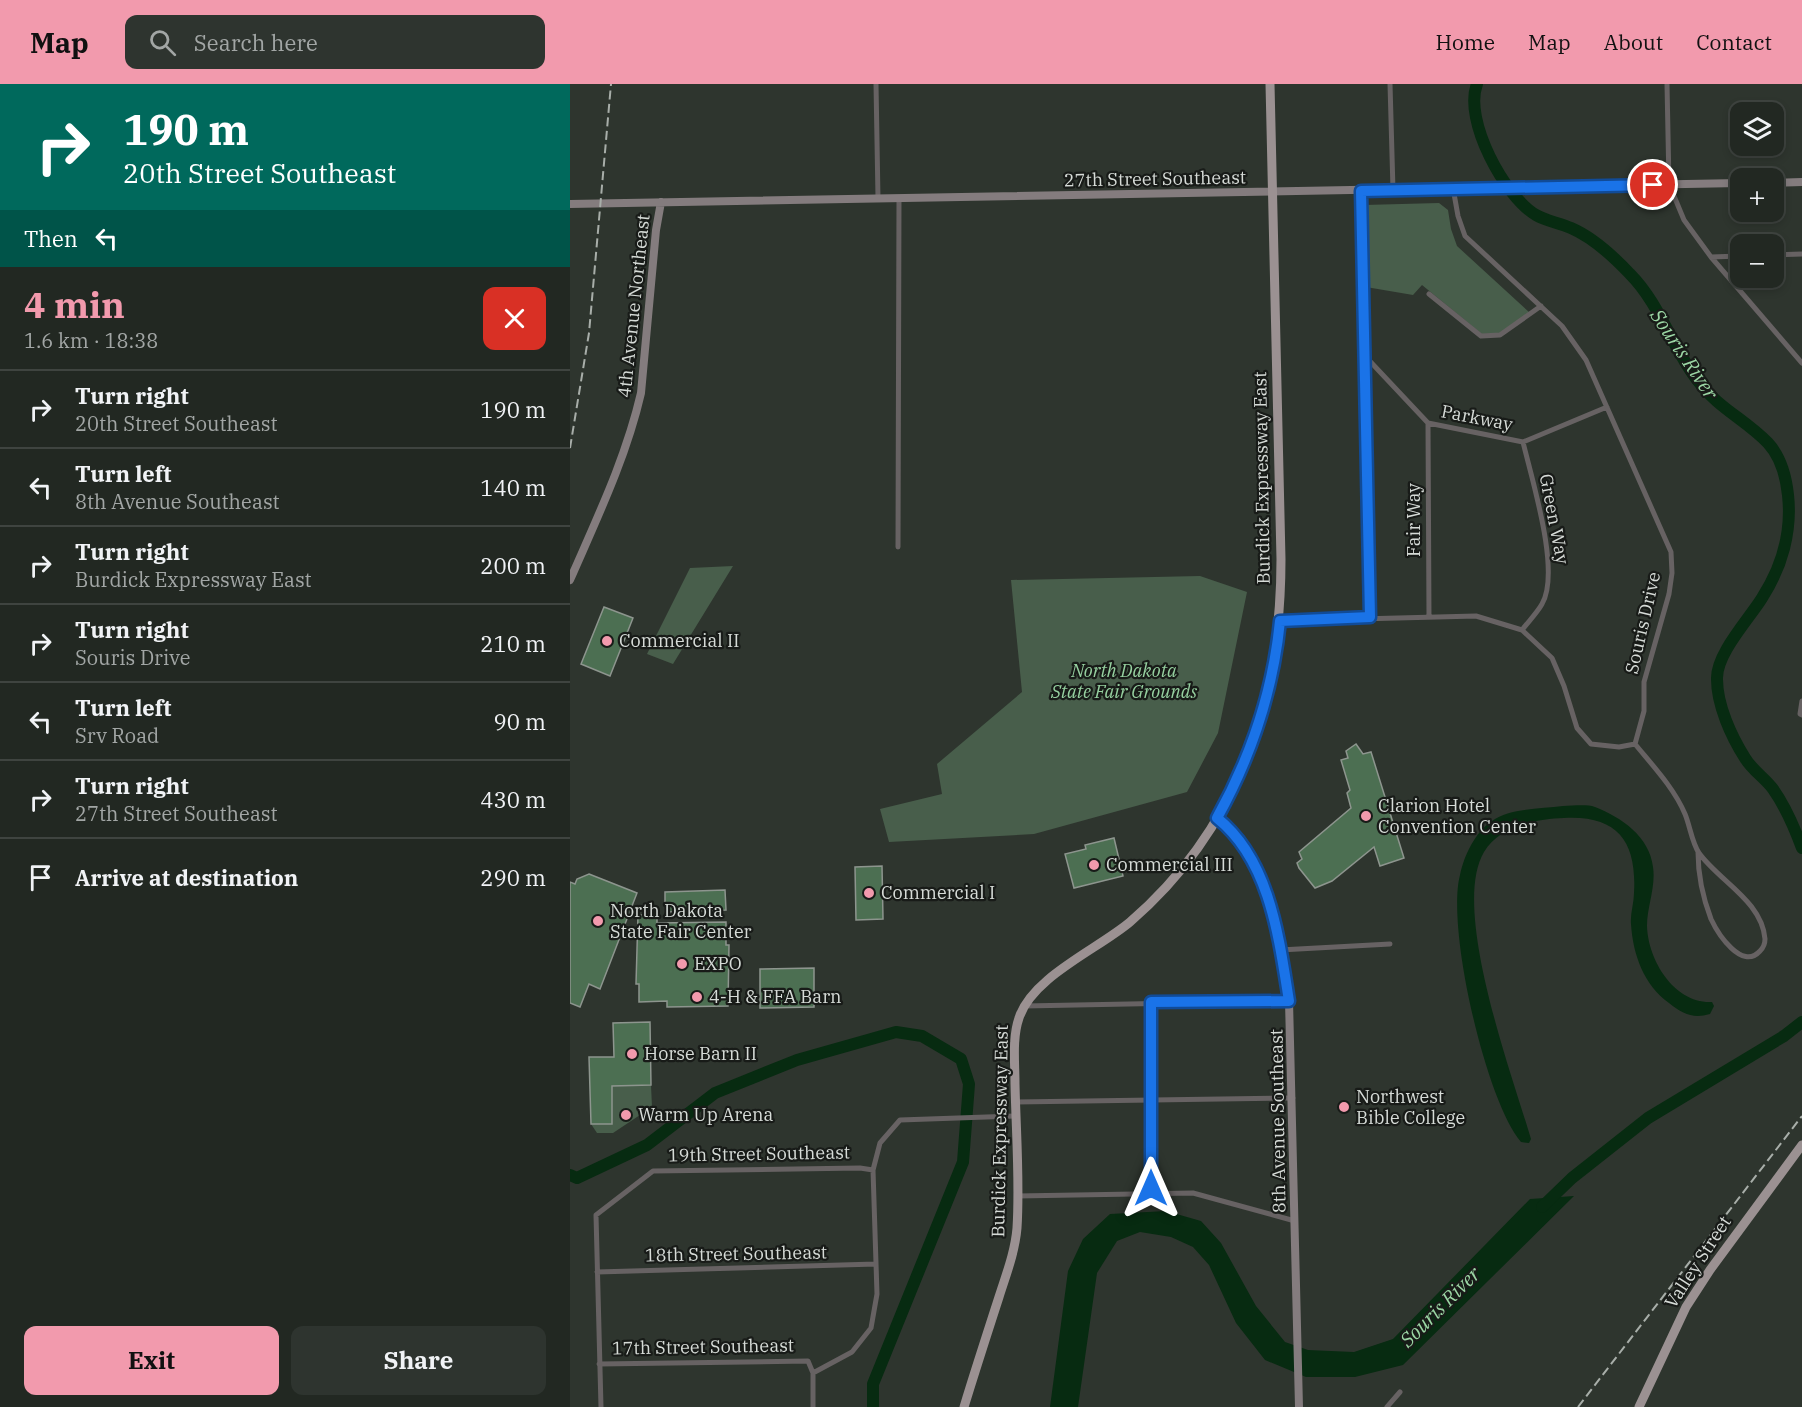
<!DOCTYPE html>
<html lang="en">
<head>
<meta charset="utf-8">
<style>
	:root { --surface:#222822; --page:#2e342f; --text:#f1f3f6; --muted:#a2a6a5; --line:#3f4440; --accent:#f29aad }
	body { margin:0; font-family:"IBM Plex Serif",serif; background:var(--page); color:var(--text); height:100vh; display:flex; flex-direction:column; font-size:22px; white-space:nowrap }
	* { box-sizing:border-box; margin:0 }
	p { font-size:20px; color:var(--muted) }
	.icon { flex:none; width:33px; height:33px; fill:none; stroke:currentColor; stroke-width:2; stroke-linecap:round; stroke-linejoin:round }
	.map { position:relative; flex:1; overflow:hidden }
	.details { display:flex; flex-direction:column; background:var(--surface); width:570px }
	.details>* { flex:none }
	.hud { background:#00695c; color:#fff; overflow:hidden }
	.tools { position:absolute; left:1160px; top:18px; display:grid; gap:12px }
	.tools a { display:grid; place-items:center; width:54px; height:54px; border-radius:12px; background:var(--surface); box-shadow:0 3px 9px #0003,0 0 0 2px var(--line); font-size:30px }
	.pin { position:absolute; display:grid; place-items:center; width:51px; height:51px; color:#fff; margin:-26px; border:3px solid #fff; border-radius:50%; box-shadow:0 2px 6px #0007 }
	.me { position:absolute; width:66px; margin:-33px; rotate:0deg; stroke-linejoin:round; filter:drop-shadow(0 0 4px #0008) }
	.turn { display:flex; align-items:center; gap:21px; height:126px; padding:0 24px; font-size:27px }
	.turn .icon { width:78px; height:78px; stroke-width:2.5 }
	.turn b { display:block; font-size:42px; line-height:51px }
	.then { display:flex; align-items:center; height:57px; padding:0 24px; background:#0003; gap:12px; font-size:22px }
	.round { display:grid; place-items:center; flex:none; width:63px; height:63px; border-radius:12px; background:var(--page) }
	.summary { display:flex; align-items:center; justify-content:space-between; height:102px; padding:0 24px }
	h1 { font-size:36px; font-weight:700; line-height:45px; color:var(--accent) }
	.primary-button { display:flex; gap:12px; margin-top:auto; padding:12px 24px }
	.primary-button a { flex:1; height:69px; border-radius:12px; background:var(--accent); color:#111; font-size:24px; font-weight:700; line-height:69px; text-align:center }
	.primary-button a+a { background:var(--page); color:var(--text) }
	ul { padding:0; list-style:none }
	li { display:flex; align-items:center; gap:18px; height:78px; padding:0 24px; border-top:2px solid var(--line) }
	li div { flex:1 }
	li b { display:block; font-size:22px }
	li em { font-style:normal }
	header { display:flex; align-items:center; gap:36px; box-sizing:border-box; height:84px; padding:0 30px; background:var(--accent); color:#111 }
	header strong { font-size:28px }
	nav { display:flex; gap:33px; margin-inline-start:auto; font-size:21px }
	.search { width:420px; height:54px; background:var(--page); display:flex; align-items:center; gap:15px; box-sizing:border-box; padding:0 21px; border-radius:12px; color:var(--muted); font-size:22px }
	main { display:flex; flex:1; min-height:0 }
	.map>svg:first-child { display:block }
</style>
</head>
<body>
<header>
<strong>Map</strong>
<div class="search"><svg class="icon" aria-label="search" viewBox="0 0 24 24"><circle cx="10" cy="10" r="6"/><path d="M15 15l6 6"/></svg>Search here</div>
<nav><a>Home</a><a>Map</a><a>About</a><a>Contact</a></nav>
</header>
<main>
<section class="details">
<div class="hud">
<div class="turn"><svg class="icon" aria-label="right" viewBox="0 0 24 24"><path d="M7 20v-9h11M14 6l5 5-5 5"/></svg><div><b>190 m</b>20th Street Southeast</div></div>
<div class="then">Then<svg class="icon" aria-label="left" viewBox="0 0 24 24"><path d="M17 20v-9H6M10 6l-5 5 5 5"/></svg></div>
</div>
<div class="summary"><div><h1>4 min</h1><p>1.6 km · 18:38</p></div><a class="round" style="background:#d93025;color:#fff"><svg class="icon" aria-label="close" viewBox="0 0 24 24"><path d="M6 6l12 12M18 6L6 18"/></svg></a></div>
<ul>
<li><svg class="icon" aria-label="right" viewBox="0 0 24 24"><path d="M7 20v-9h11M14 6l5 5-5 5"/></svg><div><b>Turn right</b><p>20th Street Southeast</p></div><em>190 m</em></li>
<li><svg class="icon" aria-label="left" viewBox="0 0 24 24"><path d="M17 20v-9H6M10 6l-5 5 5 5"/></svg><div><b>Turn left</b><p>8th Avenue Southeast</p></div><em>140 m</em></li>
<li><svg class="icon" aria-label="right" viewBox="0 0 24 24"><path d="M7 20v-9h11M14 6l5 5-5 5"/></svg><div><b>Turn right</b><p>Burdick Expressway East</p></div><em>200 m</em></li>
<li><svg class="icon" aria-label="right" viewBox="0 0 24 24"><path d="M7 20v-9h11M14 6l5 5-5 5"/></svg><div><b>Turn right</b><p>Souris Drive</p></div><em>210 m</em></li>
<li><svg class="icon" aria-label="left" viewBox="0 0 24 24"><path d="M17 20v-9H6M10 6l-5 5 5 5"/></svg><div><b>Turn left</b><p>Srv Road</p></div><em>90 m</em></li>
<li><svg class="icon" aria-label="right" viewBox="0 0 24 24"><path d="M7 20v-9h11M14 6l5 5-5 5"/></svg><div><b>Turn right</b><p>27th Street Southeast</p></div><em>430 m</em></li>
<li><svg class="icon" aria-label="arrive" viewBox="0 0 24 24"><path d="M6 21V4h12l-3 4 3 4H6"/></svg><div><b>Arrive at destination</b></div><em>290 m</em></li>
</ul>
<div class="primary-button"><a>Exit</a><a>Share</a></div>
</section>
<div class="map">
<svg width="1232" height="1323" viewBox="0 0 1232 1323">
	<rect width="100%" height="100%" fill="#2e352e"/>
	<path fill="#485e4b" d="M869,119L878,126L881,145L887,162L960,229L930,249L912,250L852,201L843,211L796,203L794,121Z
		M163,482L103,580L77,570L120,484Z
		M630,492L677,508L648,649L617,708L464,750L319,758L310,725L372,710L367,680L452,608L441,496Z
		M42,1001H81L82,1023L43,1049H27L21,1040L42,1039Z"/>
	<path fill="#072b11" d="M993,722C1003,722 1016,720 1025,723C1051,733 1080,753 1083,783C1086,803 1077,822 1077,842C1078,877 1105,920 1142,918L1144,922L1140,930C1123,935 1113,930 1099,919C1074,901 1063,871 1061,840C1060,830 1064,819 1064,809C1067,758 1048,731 994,734C966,735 929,742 914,768C880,825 943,993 961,1055L959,1059L951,1058C916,1017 876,844 890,791C894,772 905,748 922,737C940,724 971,725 993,722Z
		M1004,1112L833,1281L785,1293H736L695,1276L666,1239L639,1181L623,1163L601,1153L570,1148L547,1157L527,1189L508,1323H480L498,1187L513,1155L540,1130L596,1127L631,1137L651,1159L686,1222L715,1258L738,1266L784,1268L823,1255L960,1115Z"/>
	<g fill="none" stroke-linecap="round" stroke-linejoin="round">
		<path stroke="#072b11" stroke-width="12" d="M907,0C893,36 935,113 966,131C976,137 990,139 1001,144C1022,153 1044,173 1060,190C1090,220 1102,264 1128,297C1148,324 1176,336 1198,359C1211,373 1216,392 1218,411C1222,447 1212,483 1192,514C1179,535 1146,570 1147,595C1147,621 1161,652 1175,674C1182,686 1195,694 1203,705C1215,722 1225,745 1232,764
			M0,1091L7,1094L77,1061L145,1009L227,976L326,948L352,952L391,975L399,1000L393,1078L303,1300V1323
			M972,1123L1002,1094L1078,1034L1214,952L1232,938"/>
	</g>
	<path fill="#4c6f52" stroke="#8d958e" stroke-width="1.5" d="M34,523L63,534L40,592L11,580Z
		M786,660L793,670L801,668L834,774L810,782L804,763L762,797L745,804L729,784L727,779L732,775L729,768L781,724L777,709L780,706L771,676L778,674L776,667Z
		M544,754L553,792L504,804L495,770L516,765L515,761Z
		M312,782L313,835L286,836L285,783Z
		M19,790L67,809L30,905L19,900L10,923L0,919V798L5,800L7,795Z
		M155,806L156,826L95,828V808Z
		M68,831H87V839L156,838V861H159L158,922L97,923V917L69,918V900H66Z
		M244,884V923L190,924V885Z
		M80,938L81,1001L42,1002V1040H21L19,973H44L43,939Z"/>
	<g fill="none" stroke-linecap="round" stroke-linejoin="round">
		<path stroke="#676263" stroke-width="5" d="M306,0L308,114
			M820,0L823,106
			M1097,0L1099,100L1114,136L1141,173L1232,279
			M883,104L888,132L895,152L992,242L1016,276L1101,468L1102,489L1099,510L1074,598V627L1065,660
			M791,107L800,533
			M1203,171L1232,170
			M1141,173L1170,172
			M859,210L911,252L930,251L971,222
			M795,272L858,339L953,358L1037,323
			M858,339L859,533
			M328,463L329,114
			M710,537L906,532L952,546L982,574L994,602L1007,644L1021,660L1049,663L1065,660
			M952,546C958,538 967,529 972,520C991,488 962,396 953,358
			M1232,617L1230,630L1232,631
			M1065,660C1083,682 1104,704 1115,730C1120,742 1122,759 1129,769C1149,797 1192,817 1195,855C1195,860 1193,864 1190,867C1172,887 1148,850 1141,835C1133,814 1128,791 1128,768
			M710,866L820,860
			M581,918V1110
			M454,922L719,917
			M445,1018L723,1014
			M447,1112L623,1109L725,1137
			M27,1188L306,1180
			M29,1280L238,1277L243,1289V1323
			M243,1289L282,1268L301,1244L307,1210L303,1086L310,1059L330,1036L445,1032
			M31,1323L26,1131L83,1087L290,1084L303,1086
			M817,1323L830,1308"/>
		<path stroke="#847c7e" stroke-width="8" d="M1203,99L1232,98
			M0,120L1170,99
			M0,496C27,434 56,374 71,309L86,146L91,118
			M647,734C700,776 709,854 719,917L729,1323"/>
		<path stroke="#9b9192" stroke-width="9" d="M394,1323C405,1287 417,1250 429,1213C436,1191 445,1168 447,1144C450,1097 446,1048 445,1000C445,979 442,954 449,934C462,893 528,865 560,838C670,743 711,616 711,475L700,0
			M1069,1323L1116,1223L1140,1186L1232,1061"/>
		<path stroke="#a8aea9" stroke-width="2" stroke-dasharray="9 4.5" stroke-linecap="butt" d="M0,364L19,249L41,0
			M1008,1323L1232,1032"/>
	</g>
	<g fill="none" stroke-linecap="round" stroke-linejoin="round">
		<defs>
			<path id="route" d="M581,1104V918L719,917C709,854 700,776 647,734C682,671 703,608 710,537L800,533L791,107L1083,101"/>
		</defs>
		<use href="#route" stroke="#114b97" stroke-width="15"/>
		<use href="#route" stroke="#1a73e8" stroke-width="10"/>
	</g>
	<g fill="#f29aad" stroke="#181b18" stroke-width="2">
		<circle cx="37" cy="557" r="6"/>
		<circle cx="796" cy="732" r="6"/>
		<circle cx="524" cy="781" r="6"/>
		<circle cx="299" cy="809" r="6"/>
		<circle cx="28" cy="837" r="6"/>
		<circle cx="112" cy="880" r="6"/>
		<circle cx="127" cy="913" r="6"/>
		<circle cx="62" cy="970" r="6"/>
		<circle cx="774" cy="1023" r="6"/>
		<circle cx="56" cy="1031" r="6"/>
	</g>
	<g text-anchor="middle" stroke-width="4.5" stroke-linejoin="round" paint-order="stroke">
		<g font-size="18" fill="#d6dbd7" stroke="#181b18">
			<text transform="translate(585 95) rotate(-1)" y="6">27th Street Southeast</text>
			<text transform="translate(64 222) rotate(-84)" y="6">4th Avenue Northeast</text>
			<text transform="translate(907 334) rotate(11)" y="6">Parkway</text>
			<text transform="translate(692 394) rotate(-91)" y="6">Burdick Expressway East</text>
			<text transform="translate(984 435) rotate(79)" y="6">Green Way</text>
			<text transform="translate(844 436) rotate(-90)" y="6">Fair Way</text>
			<text transform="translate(1073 539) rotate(-77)" y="6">Souris Drive</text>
			<text transform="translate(708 1037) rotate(-91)" y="6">8th Avenue Southeast</text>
			<text transform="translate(430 1047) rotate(-89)" y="6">Burdick Expressway East</text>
			<text transform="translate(189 1070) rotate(-1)" y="6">19th Street Southeast</text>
			<text transform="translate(166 1170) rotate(-1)" y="6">18th Street Southeast</text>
			<text transform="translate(1128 1178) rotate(-57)" y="6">Valley Street</text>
			<text transform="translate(133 1263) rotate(-1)" y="6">17th Street Southeast</text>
		</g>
		<g font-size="18" fill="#d6dbd7" stroke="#181b18" text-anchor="start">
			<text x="49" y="563">Commercial II</text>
			<text x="808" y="728">Clarion Hotel<tspan x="808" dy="21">Convention Center</tspan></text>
			<text x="536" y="787">Commercial III</text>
			<text x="311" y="815">Commercial I</text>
			<text x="40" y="833">North Dakota<tspan x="40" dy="21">State Fair Center</tspan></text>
			<text x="124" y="886">EXPO</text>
			<text x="139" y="919">4-H &amp; FFA Barn</text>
			<text x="74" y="976">Horse Barn II</text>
			<text x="786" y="1019">Northwest<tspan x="786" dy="21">Bible College</tspan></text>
			<text x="68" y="1037">Warm Up Arena</text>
		</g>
		<g font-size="18" font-style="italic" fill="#96d1a0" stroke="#181b18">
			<text x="554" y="593">North Dakota<tspan x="554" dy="21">State Fair Grounds</tspan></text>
		</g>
		<g font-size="20" font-style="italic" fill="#9bd6a4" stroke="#181b18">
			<text transform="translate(1114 270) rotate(56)" y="7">Souris River</text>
			<text transform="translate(870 1223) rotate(-45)" y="7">Souris River</text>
		</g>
	</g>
</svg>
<div class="tools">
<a><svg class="icon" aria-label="layers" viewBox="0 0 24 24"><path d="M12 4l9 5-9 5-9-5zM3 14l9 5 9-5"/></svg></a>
<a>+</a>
<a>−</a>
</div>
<div class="pin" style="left:1083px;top:101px;background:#d93025"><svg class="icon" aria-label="arrive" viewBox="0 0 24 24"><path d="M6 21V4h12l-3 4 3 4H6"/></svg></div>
<svg class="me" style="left:581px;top:1104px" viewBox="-20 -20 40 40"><path d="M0-17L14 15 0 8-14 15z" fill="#1a73e8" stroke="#fff" stroke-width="4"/></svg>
</div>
</main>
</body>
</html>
